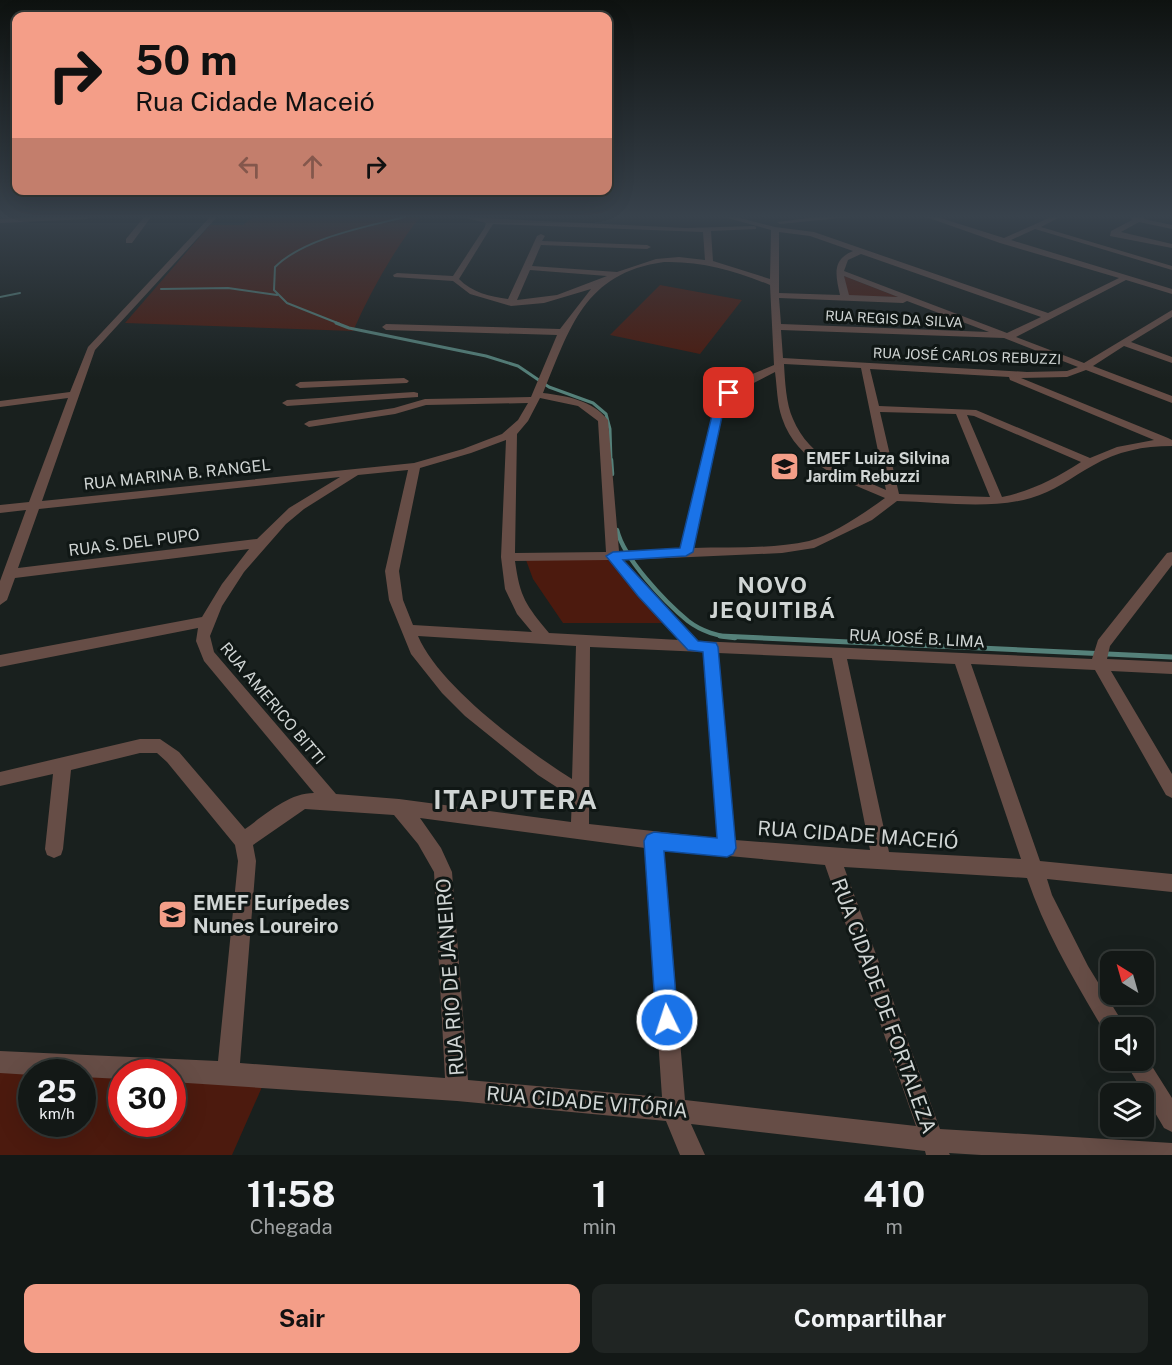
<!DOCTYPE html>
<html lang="pt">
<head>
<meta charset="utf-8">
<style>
	:root { --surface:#131816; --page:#202523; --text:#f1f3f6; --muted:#9da0a1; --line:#323735; --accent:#f49e88 }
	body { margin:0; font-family:"Public Sans",sans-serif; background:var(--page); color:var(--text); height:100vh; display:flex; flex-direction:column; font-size:22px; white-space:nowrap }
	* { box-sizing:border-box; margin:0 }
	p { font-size:20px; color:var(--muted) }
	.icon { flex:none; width:33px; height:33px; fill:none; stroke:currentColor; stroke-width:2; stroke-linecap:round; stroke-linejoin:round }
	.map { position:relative; height:1155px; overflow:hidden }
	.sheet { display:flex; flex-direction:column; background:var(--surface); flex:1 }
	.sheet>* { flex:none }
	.guide { position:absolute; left:12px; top:12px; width:600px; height:183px; border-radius:12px; box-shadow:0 6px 24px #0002,0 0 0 2px var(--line); background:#f49e88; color:#111; overflow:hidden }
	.needle { width:39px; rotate:323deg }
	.controls { position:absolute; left:1100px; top:951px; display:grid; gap:12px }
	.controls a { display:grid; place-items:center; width:54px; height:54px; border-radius:12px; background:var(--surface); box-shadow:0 6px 24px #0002,0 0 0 2px var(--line); font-size:30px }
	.speed { position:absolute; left:18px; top:1059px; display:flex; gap:12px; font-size:30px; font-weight:700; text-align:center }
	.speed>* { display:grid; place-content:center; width:78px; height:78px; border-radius:50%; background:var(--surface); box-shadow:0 6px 24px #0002,0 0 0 2px var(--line); line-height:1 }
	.speed small { font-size:15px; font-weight:400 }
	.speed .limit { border:9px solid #d22; background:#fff; color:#111 }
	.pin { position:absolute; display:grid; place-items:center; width:51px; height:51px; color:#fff; margin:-26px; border-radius:12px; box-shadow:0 3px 9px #0006 }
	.me { position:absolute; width:66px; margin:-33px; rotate:356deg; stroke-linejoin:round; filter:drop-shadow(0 0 4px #0008) }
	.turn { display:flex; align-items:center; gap:21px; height:126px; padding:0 24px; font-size:27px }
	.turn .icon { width:78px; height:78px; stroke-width:2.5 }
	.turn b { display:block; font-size:42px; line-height:51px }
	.lanes { display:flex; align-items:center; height:57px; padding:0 24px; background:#0003; justify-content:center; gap:30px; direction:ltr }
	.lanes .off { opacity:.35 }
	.eta { display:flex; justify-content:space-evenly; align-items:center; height:102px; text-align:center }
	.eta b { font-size:36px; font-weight:700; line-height:42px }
	.primary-button { display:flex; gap:12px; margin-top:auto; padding:12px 24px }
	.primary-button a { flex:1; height:69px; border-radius:12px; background:var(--accent); color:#111; font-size:24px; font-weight:700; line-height:69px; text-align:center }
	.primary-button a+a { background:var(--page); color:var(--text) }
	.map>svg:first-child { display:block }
</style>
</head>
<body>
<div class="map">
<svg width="1172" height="1155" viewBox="0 0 1172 1155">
	<rect width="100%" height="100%" fill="#19201e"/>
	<path fill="#4c1a0e" d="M420,217C393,251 371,291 353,331L125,323L210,225H243L252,218Z
		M844,276L898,297L846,296Z
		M660,285L742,300L700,354L610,335Z
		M613,555L682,623H563L533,579L526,560Z
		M0,1068L68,1072H32V1124H82L83,1074L121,1076L122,1124H172L173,1080L262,1087L232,1155H0Z"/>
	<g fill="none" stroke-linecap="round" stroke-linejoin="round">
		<path stroke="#55817a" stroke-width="2" d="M161,289L228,288L277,295
			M0,297L20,293
			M340,324L287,303L274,290L275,267C304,238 365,227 405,217"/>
		<path stroke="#55817a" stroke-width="3" d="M336,323L349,328L486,356L518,366L549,387L593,403L606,414L610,429L611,461"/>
		<path stroke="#55817a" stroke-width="4.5" d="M611,460L612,474
			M617,530C624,559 665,602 688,621C701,631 719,637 735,638"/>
		<path stroke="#55817a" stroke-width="5" d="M720,636L1172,657"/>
		<path fill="#664d46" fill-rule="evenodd" d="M32,217H90L87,219L0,223V219Z
			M144,217H151L132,243H126V239Z
			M210,217H217L95,350L42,501L414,463L463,449L502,434L518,420L528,403L426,405L395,414L309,427L304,424L309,421L394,408L425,399L531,397L557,335L386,330L382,327L386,324L560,329L591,289L544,303L511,306L470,294L453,281L394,277L393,275L397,273L453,276L485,227L486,223L462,217L686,228L754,226L756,227V229L711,231L713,261L770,279L771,230L724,217H736L775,227L814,232L1048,313L1119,278L1000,243L926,217H937L1004,238L1051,217H1060L1041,227L1172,266V270L1035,229L1011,240L1172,289V294L1126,280L1016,337L1084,363L1172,310V317L1131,342L1172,357V363L1124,346L1093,366L1172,396V403L1086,370L1067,377L1021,378L1168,438L1172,440V446C1143,446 1118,451 1092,466C1072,477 1053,492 1031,498C988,510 941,502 897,501L872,520L814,548L782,553L624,560L698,641L1092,659L1098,640L1167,553L1172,552V565L1110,646L1107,659L1172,662V674L1111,671L1172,774V798L1166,795L1095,670L971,664L1040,861L1172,874V892L1047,879L1052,895L1088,966L1126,1028H1110V1037L1107,1036C1077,985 1046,934 1027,878L844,867L940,1129L1172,1143V1155H981L949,1153L950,1155H926L925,1151L691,1124L705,1155H680L666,1121L457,1101L172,1082V1072H122V1079L82,1077V1072H32V1075L0,1073V1051L218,1061L238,861L235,845L167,762L157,753H140L71,770L63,849L61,855L54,858L47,855L45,849L53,774L0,786V772L140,739H160L179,752L245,829C265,815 288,793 314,793L204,661L196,641L198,628L0,667V655L202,617L222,584L249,549L15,578L7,600L0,605V581L26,510L0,513V505L29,502L68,398L0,407V401L70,392L88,347ZM493,224L703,232L705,260L679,257L656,259L617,272L532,266L541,245L647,249L651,247L647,245L542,241L545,236L541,234L537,236L508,299C491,297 471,292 459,279ZM779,232L810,236L853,251C831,260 836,276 840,295L779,293ZM861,254L1041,317L1007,333L844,271L848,260ZM664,262C702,261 735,271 770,285L774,365L750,375L734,385L714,407L680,549L619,551L608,420C592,400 567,396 543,393C570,328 584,273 664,262ZM530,270L607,276L557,295L517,300ZM844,276L898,297L849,295ZM779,298L903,303L907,301L989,332L781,324ZM781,330L1004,338L1078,367L1067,371L1027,372L783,358ZM784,364L861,368L886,490C850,474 809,458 793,419C786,404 785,381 784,364ZM870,369L1009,377L1010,380L1154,440L1117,447L1090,458L976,410L879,406ZM775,372C777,386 777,404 782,418C797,463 845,481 885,498C866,512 832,535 809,541C772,549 731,547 693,548L724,407L742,389ZM540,398L578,406L598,421L606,552L515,553L517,434L528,421ZM880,412L956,414L990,497L899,494ZM967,415L974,416L1081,462C1054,479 1034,490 1002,497ZM506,440L501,557L505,589L517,614L532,632L413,625L403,600L399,571L420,468L471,453ZM408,470L385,571L389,600L411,654L442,693L465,716L538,775L572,797L571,822L399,799L336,794L214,652L210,636L222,606L244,572L286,524L304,509L358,475ZM340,477L289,508L257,539L18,568L39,509ZM609,560L680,640L549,633C526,605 520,598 515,561ZM418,636L576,646L572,779C526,750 439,686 418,636ZM590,647L703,652L717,838L589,824ZM718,653L832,658L870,850L735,840ZM847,659L955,664L1021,859L889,852ZM305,809L394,815L418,844L434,872L445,1078L240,1063L256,861L253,845ZM420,818L645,848L662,1097L468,1080L452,872L441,848ZM664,850L825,865L916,1126L685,1100Z
			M817,217H850L780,224L777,222Z
			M1130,217H1145L1144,219L1172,225V229L1139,222L1121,232L1172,244V248L1110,236L1111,231L1132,220Z
			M404,378L409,381L407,383L300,388L295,385L300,382Z
			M414,392L418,393V397L287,406L282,403L287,400Z
			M1143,1052L1172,1098V1132L1164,1128L1124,1060H1143Z"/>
	</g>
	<linearGradient id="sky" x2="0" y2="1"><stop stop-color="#0e1210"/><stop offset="0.57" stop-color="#38424c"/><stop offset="1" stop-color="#38424c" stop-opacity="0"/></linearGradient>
	<rect width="1172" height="379" fill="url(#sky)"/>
	<path fill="#1a73e8" stroke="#114b97" stroke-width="1.5" d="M725,391L734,393L724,407L693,552L686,556L623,560L698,641L716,643L718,647L736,848L733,854L727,857L664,851L678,1020L675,1028L667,1031L660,1028L656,1020L644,841L647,835L654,832L717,838L703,652L688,650L638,596L606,556L613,552L680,548L714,407Z"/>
	<defs>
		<symbol id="school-square" viewBox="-11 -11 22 22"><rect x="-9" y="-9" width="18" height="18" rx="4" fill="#f49e88" stroke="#101715"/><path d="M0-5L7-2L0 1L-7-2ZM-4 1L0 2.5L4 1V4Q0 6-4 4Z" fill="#111"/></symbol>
	</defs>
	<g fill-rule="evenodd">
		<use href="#school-square" x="768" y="450" width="33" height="33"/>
		<use href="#school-square" x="156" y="898" width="33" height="33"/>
	</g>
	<g text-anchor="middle" stroke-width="6" stroke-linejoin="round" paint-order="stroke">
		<g font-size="14" fill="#d0d5d4" stroke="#101715">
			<text transform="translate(894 319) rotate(3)" y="5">RUA REGIS DA SILVA</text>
			<text transform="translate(967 356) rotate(2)" y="5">RUA JOSÉ CARLOS REBUZZI</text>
		</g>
		<g font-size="16" font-weight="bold" fill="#d0d5d4" stroke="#101715" text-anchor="start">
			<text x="806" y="464">EMEF Luiza Silvina<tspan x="806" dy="18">Jardim Rebuzzi</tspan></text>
		</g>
		<g font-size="16" fill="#d0d5d4" stroke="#101715">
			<text transform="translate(177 474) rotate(-6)" y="6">RUA MARINA B. RANGEL</text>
			<text transform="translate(134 542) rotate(-7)" y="6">RUA S. DEL PUPO</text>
			<text transform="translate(917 638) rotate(3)" y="6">RUA JOSÉ B. LIMA</text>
			<text transform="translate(273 703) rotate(50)" y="6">RUA AMERICO BITTI</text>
		</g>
		<g font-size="20" fill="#d0d5d4" stroke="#101715">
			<text transform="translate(858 835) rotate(4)" y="7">RUA CIDADE MACEIÓ</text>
			<text transform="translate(450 977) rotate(-94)" y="7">RUA RIO DE JANEIRO</text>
			<text transform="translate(884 1006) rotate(70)" y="7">RUA CIDADE DE FORTALEZA</text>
			<text transform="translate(587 1102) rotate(5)" y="7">RUA CIDADE VITÓRIA</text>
		</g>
		<g font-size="20" font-weight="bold" fill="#d0d5d4" stroke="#101715" text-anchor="start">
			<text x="193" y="910">EMEF Eurípedes<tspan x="193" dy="23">Nunes Loureiro</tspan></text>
		</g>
		<g font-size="22" font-weight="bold" letter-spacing="1.5" fill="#d0d5d4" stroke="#101715">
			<text x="773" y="593">NOVO<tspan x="773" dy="25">JEQUITIBÁ</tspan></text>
		</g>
		<g font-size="27" font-weight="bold" letter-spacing="1.5" fill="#d0d5d4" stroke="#101715">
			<text x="516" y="809">ITAPUTERA</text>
		</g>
	</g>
</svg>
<div class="controls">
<a><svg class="needle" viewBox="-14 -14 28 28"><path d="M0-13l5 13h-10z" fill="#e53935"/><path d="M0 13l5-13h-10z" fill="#9da0a1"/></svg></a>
<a><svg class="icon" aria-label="sound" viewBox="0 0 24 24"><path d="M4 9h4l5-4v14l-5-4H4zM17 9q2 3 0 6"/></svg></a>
<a><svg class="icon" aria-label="layers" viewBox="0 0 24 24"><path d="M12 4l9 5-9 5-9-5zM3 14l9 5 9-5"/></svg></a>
</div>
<div class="speed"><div>25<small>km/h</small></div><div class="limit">30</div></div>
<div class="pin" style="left:729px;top:393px;background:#d93025"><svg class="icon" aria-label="arrive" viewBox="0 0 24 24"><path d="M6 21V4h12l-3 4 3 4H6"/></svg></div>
<svg class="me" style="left:667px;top:1020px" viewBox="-20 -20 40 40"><circle r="17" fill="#1a73e8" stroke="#fff" stroke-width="3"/><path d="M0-11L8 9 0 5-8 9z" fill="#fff"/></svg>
<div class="guide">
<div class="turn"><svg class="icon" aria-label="right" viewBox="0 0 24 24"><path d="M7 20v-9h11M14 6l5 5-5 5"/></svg><div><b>50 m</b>Rua Cidade Maceió</div></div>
<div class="lanes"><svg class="icon off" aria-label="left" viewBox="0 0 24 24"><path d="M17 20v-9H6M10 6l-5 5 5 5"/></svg><svg class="icon off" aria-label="ahead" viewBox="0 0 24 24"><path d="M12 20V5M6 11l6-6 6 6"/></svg><svg class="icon" aria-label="right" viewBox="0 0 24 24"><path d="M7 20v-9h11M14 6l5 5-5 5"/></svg></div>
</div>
</div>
<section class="sheet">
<div class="eta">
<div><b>11:58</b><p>Chegada</p></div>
<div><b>1</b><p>min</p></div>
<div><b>410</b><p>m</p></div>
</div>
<div class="primary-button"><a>Sair</a><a>Compartilhar</a></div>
</section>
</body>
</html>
